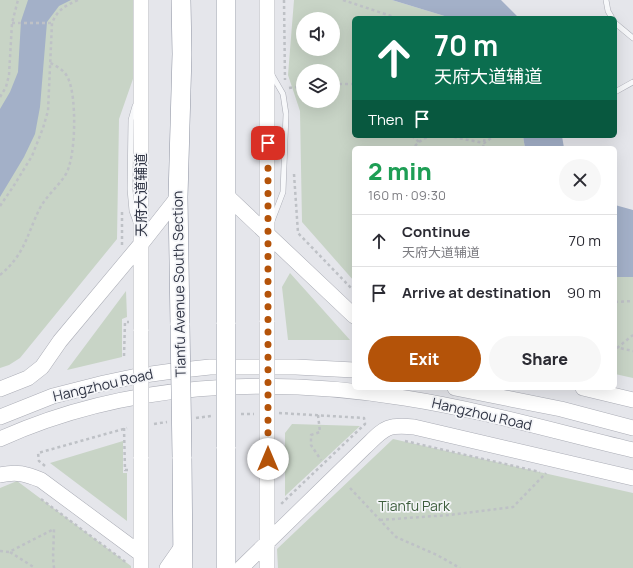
<!DOCTYPE html>
<html lang="en">
<head>
<meta charset="utf-8">
<style>
	:root { --surface:#fff; --page:#f7f7f7; --text:#2b2b33; --muted:#7c7c81; --line:#e1e1e2; --accent:#b45309 }
	body { margin:0; font-family:Manrope,"Noto Sans SC",sans-serif; background:var(--page); color:var(--text); height:100vh; display:flex; flex-direction:column; font-size:15px; white-space:nowrap }
	* { box-sizing:border-box; margin:0 }
	p { font-size:13px; color:var(--muted) }
	.icon { flex:none; width:22px; height:22px; fill:none; stroke:currentColor; stroke-width:2; stroke-linecap:round; stroke-linejoin:round }
	.map { position:relative; flex:1; overflow:hidden }
	.sheet { position:absolute; left:352px; top:146px; width:265px; height:244px; display:flex; flex-direction:column; background:var(--surface); border-radius:6px; box-shadow:0 4px 16px #0002 }
	.sheet>* { flex:none }
	.hud { position:absolute; left:352px; top:16px; width:265px; height:122px; border-radius:6px; box-shadow:0 4px 16px #0002; background:#0b6e4f; color:#fff; overflow:hidden }
	.buttons { position:absolute; left:296px; top:12px; display:grid; gap:8px }
	.buttons a { display:grid; place-items:center; width:44px; height:44px; border-radius:50%; background:var(--surface); box-shadow:0 4px 16px #0002; font-size:20px }
	.pin { position:absolute; display:grid; place-items:center; width:34px; height:34px; color:#fff; margin:-17px; border-radius:8px; box-shadow:0 2px 6px #0006 }
	.me { position:absolute; width:44px; margin:-22px; rotate:0deg; stroke-linejoin:round; filter:drop-shadow(0 0 3px #0008) }
	.turn { display:flex; align-items:center; gap:14px; height:84px; padding:0 16px; font-size:18px }
	.turn .icon { width:52px; height:52px; stroke-width:2.5 }
	.turn b { display:block; font-size:28px; line-height:34px }
	.then { display:flex; align-items:center; height:38px; padding:0 16px; background:#0003; gap:8px; font-size:15px }
	.round { display:grid; place-items:center; flex:none; width:42px; height:42px; border-radius:21px; background:var(--page) }
	.overview { display:flex; align-items:center; justify-content:space-between; height:68px; padding:0 16px }
	h1 { font-size:24px; font-weight:800; line-height:30px; color:#1e9e55 }
	.cta { display:flex; gap:8px; margin-top:auto; padding:8px 16px }
	.cta a { flex:1; height:46px; border-radius:24px; background:var(--accent); color:#fff; font-size:16px; font-weight:800; line-height:46px; text-align:center }
	.cta a+a { background:var(--page); color:var(--text) }
	ul { padding:0; list-style:none }
	li { display:flex; align-items:center; gap:12px; height:52px; padding:0 16px; border-top:1px solid var(--line) }
	li div { flex:1 }
	li b { display:block; font-size:15px }
	li em { font-style:normal }
	.map>svg:first-child { display:block }
</style>
</head>
<body>
<div class="map">
<svg width="633" height="568" viewBox="0 0 633 568">
	<rect width="100%" height="100%" fill="#e5e6eb"/>
	<path fill="#c8d4c6" fill-rule="evenodd" d="M0,0H133L134,76L119,119L117,239L20,358L9,365L0,368Z
		M294,0H392L451,18H354V136H523L525,148H354V281L302,222L300,111L288,75ZM303,19H333V49H303ZM303,71H333V101H303Z
		M290,273L350,340H288L282,287Z
		M615,277H633V378L615,374Z
		M126,291L127,317L122,319V357L67,370Z
		M292,424L360,426L285,496V433Z
		M393,439L633,493V568H278L277,549Z
		M123,441V473H127V521L50,463Z
		M17,481L131,566V568H0V488Z"/>
	<path fill="#a3b0c8" d="M28,0H71L59,6L47,22L40,107L35,134L24,157L0,197V109L10,92L18,72L21,21Z
		M392,0H501L519,18H451Z
		M523,136H562L564,148H525Z
		M615,205L633,210V277H615Z"/>
	<g fill="none" stroke-linecap="round" stroke-linejoin="round">
		<defs>
			<path id="lane" d="M606,0L608,11L612,18
				M615,23L633,38
				M272,75L283,94L286,114L283,192L272,221
				M615,92L633,82
				M135,106L131,120L130,189L132,211L136,222"/>
			<path id="secondary" d="M141,0V331
				M267,0V322
				M226,195L354,316
				M455,388L561,409L633,428
				M583,388L633,400
				M0,389L28,378L42,367L60,341L141,244L178,197
				M0,417L53,396L104,383L137,376L173,371L210,367H296L354,370
				M0,439C126,382 270,376 405,398C482,410 557,432 633,450
				M141,457V568
				M0,475C17,471 26,474 41,480L141,554
				M167,568L183,545
				M241,568L364,448C384,429 385,424 414,427L633,478
				M267,568V445"/>
			<path id="highway" d="M226,324V0
				M180,325L178,197L182,54L181,0
				M226,447V568
				M182,457L183,568"/>
		</defs>
		<use href="#lane" stroke="#aaacb5" stroke-width="6"/>
		<use href="#secondary" stroke="#aaacb5" stroke-width="16"/>
		<use href="#highway" stroke="#8d92a1" stroke-width="20"/>
		<path stroke="#bec1c6" stroke-width="2.5" stroke-dasharray="3 3" stroke-linecap="butt" d="M284,0L285,80
			M343,0L397,18
			M12,23H52
			M333,84H354
			M289,88L303,86
			M0,97L6,87L9,75L12,23L18,0
			M412,136L419,142L413,148
			M448,136L484,143L494,136
			M419,142L425,138L432,136
			M483,148L485,136
			M294,174L298,233L354,291
			M0,206L13,187L32,156L43,128L48,111L52,23C58,9 65,6 78,0
			M122,245V211
			M0,275C26,253 26,236 40,208C47,195 58,187 66,174C76,156 77,97 68,78C65,71 57,66 50,63
			M615,302L633,301
			M615,347L633,351
			M617,348L633,335
			M124,356L125,322H129
			M279,413L364,418L365,424L280,505
			M241,414H254
			M318,415L320,432L311,435V445L321,460
			M196,418L211,416
			M154,424L167,422
			M124,428L125,470H128
			M405,441L540,472
			M45,466L39,461L38,453L127,428
			M350,488L396,537L437,555L460,568
			M41,499L127,563
			M380,520L449,515L513,507L546,473
			M0,551L9,552L54,529L53,558L54,568
			M10,552L35,568"/>
		<use href="#lane" stroke="#f7f8fa" stroke-width="5"/>
		<use href="#secondary" stroke="#fff" stroke-width="15"/>
		<use href="#highway" stroke="#fff" stroke-width="19"/>
		<defs>
			<path id="secondary-bridge" d="M267,322V445
				M141,457V331"/>
			<path id="highway-bridge" d="M226,324V447
				M180,325L182,457"/>
		</defs>
		<use href="#secondary-bridge" stroke="#aaacb5" stroke-width="16" stroke-linecap="butt"/>
		<use href="#highway-bridge" stroke="#8d92a1" stroke-width="20" stroke-linecap="butt"/>
		<use href="#secondary-bridge" stroke="#fff" stroke-width="15"/>
		<use href="#highway-bridge" stroke="#fff" stroke-width="19"/>
	</g>
	<g fill="none" stroke-linecap="round" stroke-linejoin="round">
		<path stroke="#b45309" stroke-width="7" stroke-dasharray="0 12.6" d="M268,143V459"/>
	</g>
	<g text-anchor="middle" stroke-width="3.5" stroke-linejoin="round" paint-order="stroke">
		<g font-size="14" fill="#2d3242" stroke="#f4f5f8">
			<text transform="translate(141 195) rotate(-90)" y="5">天府大道辅道</text>
			<text transform="translate(179 284) rotate(-91)" y="5">Tianfu Avenue South Section</text>
			<text transform="translate(103 385) rotate(-13)" y="5">Hangzhou Road</text>
			<text transform="translate(482 414) rotate(13)" y="5">Hangzhou Road</text>
		</g>
		<g font-size="14" fill="#3d5d3c" stroke="#f4f5f8">
			<text x="414" y="511">Tianfu Park</text>
		</g>
	</g>
</svg>
<div class="buttons">
<a><svg class="icon" aria-label="sound" viewBox="0 0 24 24"><path d="M4 9h4l5-4v14l-5-4H4zM17 9q2 3 0 6"/></svg></a>
<a><svg class="icon" aria-label="layers" viewBox="0 0 24 24"><path d="M12 4l9 5-9 5-9-5zM3 14l9 5 9-5"/></svg></a>
</div>
<div class="pin" style="left:268px;top:143px;background:#d93025"><svg class="icon" aria-label="arrive" viewBox="0 0 24 24"><path d="M6 21V4h12l-3 4 3 4H6"/></svg></div>
<svg class="me" style="left:268px;top:459px" viewBox="-20 -20 40 40"><circle r="19" fill="#fff"/><path d="M0-13L10 11 0 6-10 11z" fill="#b45309"/></svg>
<div class="hud">
<div class="turn"><svg class="icon" aria-label="ahead" viewBox="0 0 24 24"><path d="M12 20V5M6 11l6-6 6 6"/></svg><div><b>70 m</b>天府大道辅道</div></div>
<div class="then">Then<svg class="icon" aria-label="arrive" viewBox="0 0 24 24"><path d="M6 21V4h12l-3 4 3 4H6"/></svg></div>
</div>
<section class="sheet">
<div class="overview"><div><h1>2 min</h1><p>160 m · 09:30</p></div><a class="round"><svg class="icon" aria-label="close" viewBox="0 0 24 24"><path d="M6 6l12 12M18 6L6 18"/></svg></a></div>
<ul>
<li><svg class="icon" aria-label="ahead" viewBox="0 0 24 24"><path d="M12 20V5M6 11l6-6 6 6"/></svg><div><b>Continue</b><p>天府大道辅道</p></div><em>70 m</em></li>
<li><svg class="icon" aria-label="arrive" viewBox="0 0 24 24"><path d="M6 21V4h12l-3 4 3 4H6"/></svg><div><b>Arrive at destination</b></div><em>90 m</em></li>
</ul>
<div class="cta"><a>Exit</a><a>Share</a></div>
</section>
</div>
</body>
</html>
